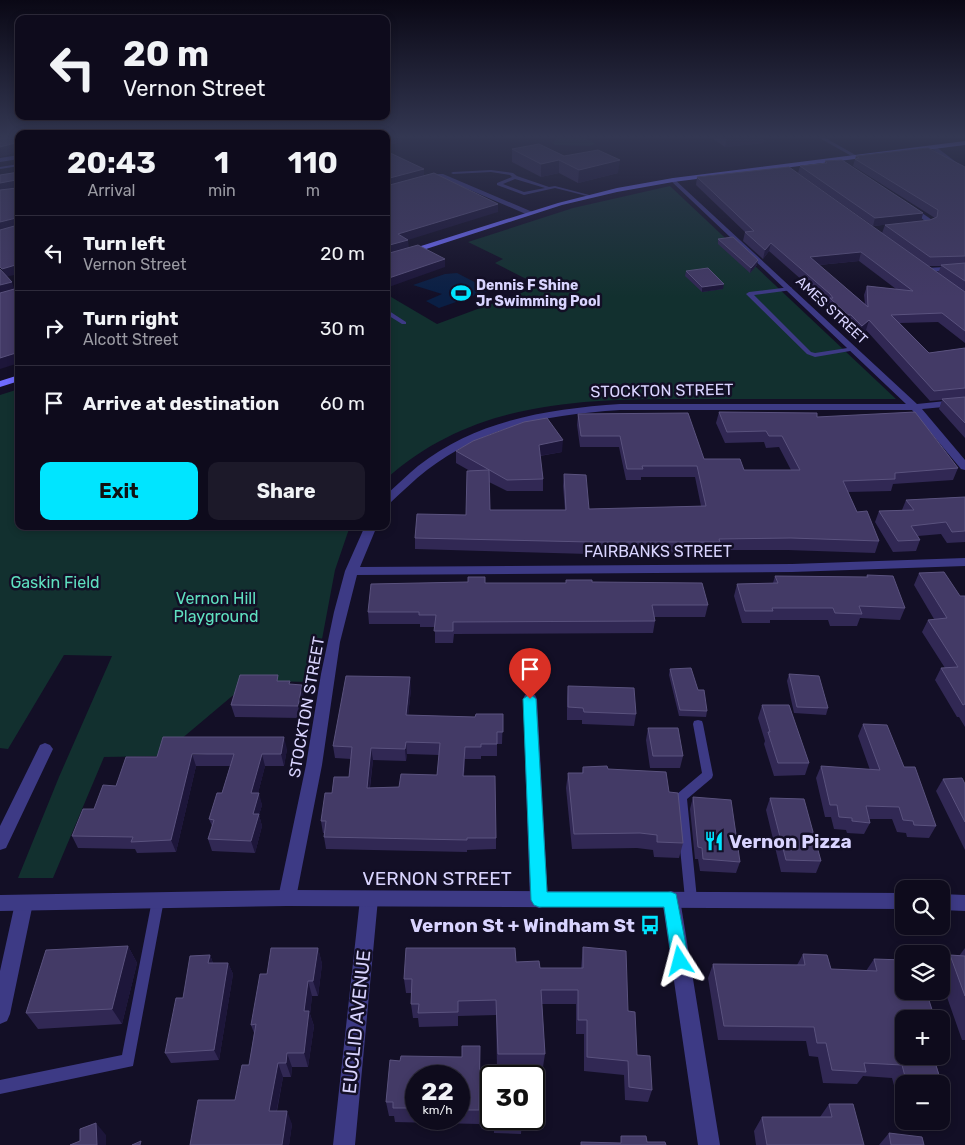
<!DOCTYPE html>
<html lang="en">
<head>
<meta charset="utf-8">
<style>
	:root { --surface:#0e0b1c; --page:#1c1929; --text:#f1f3f6; --muted:#9b9ba3; --line:#2e2b3b; --accent:#00e5ff }
	body { margin:0; font-family:Rubik,sans-serif; background:var(--page); color:var(--text); height:100vh; display:flex; flex-direction:column; font-size:19px; white-space:nowrap }
	* { box-sizing:border-box; margin:0 }
	p { font-size:16px; color:var(--muted) }
	.icon { flex:none; width:28px; height:28px; fill:none; stroke:currentColor; stroke-width:2; stroke-linecap:round; stroke-linejoin:round }
	.map { position:relative; flex:1; overflow:hidden }
	.drawer { position:absolute; left:15px; top:130px; width:375px; height:400px; display:flex; flex-direction:column; background:var(--surface); border-radius:10px; box-shadow:0 2px 8px #0003,0 0 0 1px var(--line) }
	.drawer>* { flex:none }
	.hud { position:absolute; left:15px; top:15px; width:375px; height:105px; border-radius:10px; box-shadow:0 2px 8px #0003,0 0 0 1px var(--line); background:#0e0b1c; color:var(--text); overflow:hidden }
	.controls { position:absolute; left:895px; top:880px; display:grid; gap:10px }
	.controls a { display:grid; place-items:center; width:55px; height:55px; border-radius:10px; background:var(--surface); box-shadow:0 2px 8px #0003,0 0 0 1px var(--line); font-size:25px }
	.speed { position:absolute; left:405px; top:1065px; display:flex; gap:10px; font-size:25px; font-weight:700; text-align:center }
	.speed>* { display:grid; place-content:center; width:65px; height:65px; border-radius:50%; background:var(--surface); box-shadow:0 2px 8px #0003,0 0 0 1px var(--line); line-height:1 }
	.speed small { font-size:12px; font-weight:400 }
	.speed .limit { border:2px solid #111; border-radius:8px; background:#fff; color:#111 }
	.pin { position:absolute; display:grid; place-items:center; width:42px; height:42px; color:#fff; margin:-51px -21px; border-radius:50% 50% 50% 0; rotate:-45deg; box-shadow:0 0 5px #0007 }
	.pin .icon { rotate:45deg }
	.me { position:absolute; width:55px; margin:-28px; rotate:351deg; stroke-linejoin:round; filter:drop-shadow(0 0 4px #0008) }
	.turn { display:flex; align-items:center; gap:18px; height:105px; padding:0 25px; font-size:22px }
	.turn .icon { width:65px; height:65px; stroke-width:2.5 }
	.turn b { display:block; font-size:35px; line-height:42px }
	.eta { display:flex; justify-content:space-evenly; align-items:center; height:85px; text-align:center }
	.eta b { font-size:30px; font-weight:700; line-height:35px }
	.action { display:flex; gap:10px; margin-top:auto; padding:10px 25px }
	.action a { flex:1; height:58px; border-radius:10px; background:var(--accent); color:#111; font-size:20px; font-weight:700; line-height:58px; text-align:center }
	.action a+a { background:var(--page); color:var(--text) }
	ul { padding:0; list-style:none }
	li { display:flex; align-items:center; gap:15px; height:75px; padding:0 25px; border-top:1px solid var(--line) }
	li div { flex:1 }
	li b { display:block; font-size:19px }
	li em { font-style:normal }
	.map>svg:first-child { display:block }
</style>
</head>
<body>
<div class="map">
<svg width="965" height="1145" viewBox="0 0 965 1145">
	<rect width="100%" height="100%" fill="#130f26"/>
	<path fill="#12302f" d="M553,136H581L596,144L589,146L555,145L552,143L556,140Z
		M670,186L896,399C834,399 772,399 710,399C593,399 479,396 386,479V294L437,324L540,286L495,263L503,259L468,242L573,208Z
		M19,389V526H350L335,570L314,682L250,681L161,756L104,757L53,878H18L59,777L112,656L64,655L8,749L0,748V395Z"/>
	<path fill="#0a1f44" d="M457,273L490,290L439,308L426,301L442,294L413,285L445,274Z"/>
	<g fill="none" stroke-linecap="round" stroke-linejoin="round">
		<path fill="#3d3a85" fill-rule="evenodd" d="M816,136H822L859,157L855,158Z
			M19,164V166L0,169V167Z
			M491,170L513,173L517,176L549,187L555,186L593,196L591,197L555,188L524,195L497,185V183L512,177L510,175L491,172L453,174L451,173L453,172ZM515,179L545,188L524,192L503,184Z
			M790,287L792,288V290L754,295L811,352L815,353L854,347L857,349L856,350L815,357L807,354L746,294L749,292Z
			M386,309L406,322V324H402L386,314Z
			M698,720L702,721L703,724L713,775L712,778L687,799L697,899L695,903L691,905L687,903L685,899L675,797L677,794L702,773L693,724L694,721Z
			M158,894L162,896L164,900L133,1066L0,1094V1080L122,1055L152,900L154,896Z"/>
		<path fill="#3d3a85" fill-rule="evenodd" d="M931,146H935L965,169V174L931,148Z
			M19,155V159L0,162V158Z
			M439,174H443L535,213L528,215L440,177L422,182L419,180Z
			M673,178L917,404L965,399V405L922,409L965,460V470L961,469L912,410H620C548,415 486,425 427,470C414,480 402,492 390,503L386,504V495C397,485 407,475 418,466C476,420 548,409 620,404H906L671,181V179Z
			M908,206H912L935,222L915,227V223L925,221L908,208Z
			M965,266V270L926,272L922,270L926,268Z
			M365,526H377L360,567L792,564L965,558V566L792,572L357,575L340,642L322,765L296,898L293,904L287,906L281,904L278,898L306,765L321,674L334,612L345,571Z
			M530,693L535,695L537,699L548,900L545,906L539,908L533,906L530,900L523,699L525,695Z
			M45,743L50,745L53,749L6,848L0,850V826L40,745Z
			M369,891L375,893L378,899L355,1145H333L360,899L363,893Z
			M671,891L677,893L680,899L720,1145H698L662,899L665,893Z
			M24,895L30,897L33,903L10,1014L7,1021L0,1024V971L15,903L18,897Z"/>
		<path fill="#3d3a85" fill-rule="evenodd" d="M287,890L904,893V909L287,906L0,911V895Z
			M941,894L965,895V911L941,910Z"/>
		<path fill="#6f6bff" fill-rule="evenodd" d="M965,141V145L673,182L617,192L562,205L386,262V257L558,203L617,188L673,178Z
			M19,375V381L0,387V381Z"/>
	</g>
	<path fill="#312854" fill-rule="evenodd" d="M709,136H765L763,143L725,147Z
		M512,149L564,156L618,173L578,183L559,173L541,177L512,162Z
		M856,156L965,167V343L938,322L900,323L929,353L965,348V438L939,409L942,400L930,401L866,330L859,336L848,324L845,325L827,307L828,303L769,251L763,259L743,241L745,232L696,185L697,177L882,233L885,225L930,220L935,218L853,166ZM859,261L896,289L867,286L864,295L865,304L819,265ZM928,266H941L938,273Z
		M825,161L923,213L921,221L873,226L798,173L800,166L825,163Z
		M718,239L757,265L750,273L718,244Z
		M686,271L723,289L702,292L685,276Z
		M719,412L817,417L958,468L953,480L893,484L891,491L848,492L857,512L879,541L875,553L788,550H718L717,554H589L415,549V538L466,515L470,471L456,463V451L562,452L540,456L543,479V491H507L489,482L490,510H565L563,486L564,474L589,509L701,506L695,477H641V480H626L619,447H580L577,425L578,414L704,459L744,470H791L779,447L766,448L764,442L725,443L716,423Z
		M965,497V542L947,543L941,534L918,536L920,540L916,551L893,552L875,522L879,511L902,510L906,500Z
		M919,573L960,596H965V727L959,717H957L935,680L941,668H945L922,632L928,620L934,619L914,585Z
		M867,575L905,608L900,620L860,618L857,626H830L828,620H770V623H742L734,596L737,584L773,583L775,576L866,577Z
		M566,580L592,582L708,605L705,617H654L655,621L653,633L454,634L453,643H435V627H420V624H369L368,612L485,583H566Z
		M670,669L698,690L707,711L706,717L679,716L669,675Z
		M789,674L828,708L826,715L794,713L787,681Z
		M279,681L290,684L304,697L300,718L235,717L231,705Z
		M568,686L636,714L634,726L582,724V720H567V698Z
		M411,689L408,715L475,717L503,714L502,744H497V756H481V759H465L464,776L496,838V849L467,850V852L326,849L324,837V833H323L321,821L332,793L349,777L351,759L335,758L333,746ZM407,754L439,755L437,775L399,787L370,788L373,760L406,761Z
		M762,705L809,763L805,775L774,776L764,744L765,741L758,718Z
		M863,724L904,767L936,826L929,838L907,837L906,833L897,832L892,819H869L870,823L864,834L847,833L846,830L834,829L831,817H825L816,778L821,766L870,770L858,736Z
		M648,728L683,756L680,768H650L646,740Z
		M287,749L284,766H265L258,793L262,805L259,815L262,826L255,853L212,851L208,839L212,826L209,819L222,793L230,766H196L176,852L137,853L135,849L78,848L72,836L94,809L116,786L157,757Z
		M583,767L608,769L669,792L683,843L679,858L654,857L653,850L637,848L572,849L566,788L568,773H582Z
		M943,779L965,784V850L936,791Z
		M693,797L740,862L736,873L700,871L698,859H695L690,809Z
		M770,798L821,861L816,873L781,872L766,810Z
		M128,946L137,963L122,1024L38,1029L26,1013Z
		M583,947L628,1011L637,1055L652,1090L648,1102L625,1100L624,1075L584,1071V1034H576V1004H542L545,1054L543,1067L497,1068L496,1015L458,1016V1026L419,1027L418,1018H413L411,1004L412,993H406L404,979L516,962L540,968H581Z
		M318,948L322,964L318,996H312L310,1014L314,1026L308,1067H292L291,1077H283L277,1111L292,1124L289,1145H190L235,1100L249,1065L254,1033L251,1025L267,974Z
		M965,948V1040H962L941,980V968L950,955L959,956Z
		M803,954L831,969L866,971L874,959L904,1056H941V1036L946,1052L936,1064L946,1097L941,1102V1084H904V1108H900L892,1078L863,1076L857,1084L823,1083L818,1057L809,1056L806,1041L718,1040L708,978L713,964L797,965Z
		M210,955L213,963H228L233,974L219,1060L171,1063L165,1053L183,998Z
		M462,1057L480,1061L479,1124L395,1122L394,1116H389L386,1102L400,1061ZM416,1076H459V1119H416Z
		M829,1104L864,1145H756L754,1131L762,1117H820Z
		M522,1119L521,1134L494,1133V1128Z
		M889,1133L924,1145H879Z"/>
	<path fill="#1d163a" d="M393,136H402V142L386,146V139Z
		M727,136H765L763,143L725,147Z
		M19,142V152L0,157V147Z
		M559,160V173L541,177V164Z
		M620,160L618,173L578,183L579,170Z
		M424,169V176L386,187V179Z
		M16,180L19,188L0,191V183Z
		M498,204V212L408,240L409,248L386,255V246L398,234Z
		M923,213L921,221L873,226L875,218Z
		M16,218L19,226L0,231V222Z
		M771,243L769,251L763,259L765,250Z
		M861,252L859,261L808,266L810,257Z
		M445,259V267L386,288V279Z
		M758,260L757,265L750,273L751,268Z
		M19,264V274L5,277L2,269Z
		M12,282L15,291L0,294V285Z
		M724,284L723,289L702,292V287Z
		M848,315H851L848,324L845,325Z
		M869,320L866,330L859,336L862,326Z
		M19,352V363L0,369V358Z
		M563,440L562,452L538,456L539,445Z
		M410,677L411,689L407,727L406,715Z
		M302,685L304,697L300,718L298,706Z
		M284,737L287,749L284,766L281,754Z
		M406,742L407,754L406,761L405,749Z
		M465,747V759L463,788V776Z
		M371,748L373,760L368,799L367,788Z
		M192,754L196,766L176,852L171,840Z
		M262,754L265,766L255,805L251,793Z
		M259,793L262,805L259,815L262,826L255,853L251,841L253,814Z
		M128,946L137,963L122,1024L112,1009Z
		M318,948L322,964L318,996L313,981Z
		M210,955L214,966L208,963Z
		M228,963L233,974L219,1060L214,1050Z
		M308,981L312,996L310,1014L314,1026L308,1067L304,1053V1011Z
		M287,1053L292,1067L291,1077L286,1063Z
		M278,1063L283,1077L274,1124L269,1111Z
		M287,1111L292,1124L289,1145H282Z
		M96,1123L106,1135V1145H97Z"/>
	<path fill="#433a66" stroke="#5a527e" fill-rule="evenodd" d="M0,136H19V142L0,147Z
		M386,136H396L386,139Z
		M539,144L564,156L598,150L620,160L579,170L559,160L541,164L512,149Z
		M928,148L965,167V256L930,257L885,225L930,220L937,217L938,210L855,159L859,158L856,156Z
		M386,151L424,169L386,179Z
		M842,160L923,213L875,218L800,166L827,163L825,161Z
		M789,167L965,292V331L942,313L891,315L929,353L965,348V388L934,391L869,320L862,326L851,315H848L830,298H833L830,294L771,243L765,250L745,232L754,231L697,177ZM861,252L913,291L867,286L868,307L810,257Z
		M19,172V264L2,269L0,267V230L18,225V220L16,218L0,222V190L17,188L18,182L16,180L0,183V175Z
		M434,173L498,204L398,234L408,240L386,246V186Z
		M733,237L758,260L751,268L718,239Z
		M418,245L445,259L386,279V254Z
		M965,263V281L941,265Z
		M708,268L724,284L702,287L686,271Z
		M0,269L12,282L0,285Z
		M18,288L19,289V352L0,358V293Z
		M965,397V423L942,399Z
		M719,412L817,413V417L915,412L958,468L895,473V479L843,481L857,512L867,511L879,541L791,538L719,539L720,542H590L415,538L417,514L466,515L467,471L489,470L490,510H566L564,474L586,475L589,509L706,506L697,466H642L643,469H627L620,436H581L578,414L688,413L704,459H740L744,470H800L782,436H769L766,431L727,432Z
		M547,418L563,440L539,445L543,479L507,480L456,451L473,441L524,422Z
		M965,497V531L952,532L946,522L911,526L920,540L898,541L879,511L914,510L906,500Z
		M944,572L960,596H965V704L963,705L941,668L958,667L928,620L947,618L919,573Z
		M867,575L893,576L905,608L859,606L862,614L835,613L833,608H772L773,611H745L737,584L778,583L775,576L868,577Z
		M468,577H485V583H566V580H592V582L702,583L708,605H652L655,621L453,622V631H434L436,615H419V612H368L371,584L468,582Z
		M691,668L698,690H704L707,711L680,710L670,669Z
		M789,674L819,676L828,708L797,707Z
		M240,675H278L277,681H290L289,684L302,685L298,706L231,705Z
		M346,676L410,677L406,715L475,717L476,714H503V732H497V744H481V747H465L463,776H495L496,838H467V840L324,837L326,821H321L325,793H332L334,777H349L352,747L333,746ZM406,742L440,743L437,775L401,774L399,787L367,788L371,748L405,749Z
		M568,686L634,688L636,714L584,712L583,708L568,707Z
		M762,705H789L809,763H778L768,732H770Z
		M863,724L887,725L904,767H915L936,826L914,825L913,821L903,820L899,807L866,806L870,823L852,821V818L839,817L837,805H830L821,766L880,770Z
		M648,728H678L683,756H653Z
		M163,737H284L281,754H262L251,793H259L253,814H259L251,841L208,839L214,820L209,819L217,793H222L234,754H192L171,840L131,842L133,837L72,836L83,809H94L103,785L116,786L126,757H157Z
		M607,766L608,769L666,772L669,792L678,793L683,843L657,842V835L640,833L574,834L568,773H583V767Z
		M962,778L965,784V822L943,779Z
		M693,797L731,800L740,862L703,859L702,848L698,847Z
		M770,798L804,799L821,861L786,860Z
		M128,946L112,1009L26,1013L46,950Z
		M583,947L626,951L628,1011L635,1012L637,1055L650,1056L652,1090L629,1087L628,1061L587,1057V1020H578V990H541L545,1054H498L496,1000L458,1001V1012L418,1013L419,1004H411L412,979H404L406,948H515L516,962L539,961L540,968H583Z
		M271,948H318L313,981H308L304,1011H309L304,1053H287L286,1063H278L269,1111H287L282,1145H190L198,1100H235L242,1065H249L256,1024L251,1025L260,974H267Z
		M803,954L827,955L831,969L877,971L874,959L904,960V991H926L935,1019H904V1056H933L946,1097H941V1084H907L902,1065L864,1063L866,1072L832,1070L826,1043H817L814,1027L724,1026L713,964L805,965Z
		M210,955L208,963H228L214,1050L165,1053L176,998H183L190,956Z
		M950,955L965,956V996Z
		M941,1036L946,1052L941,1051Z
		M462,1046H480L479,1110H459V1076H416V1108H393V1102H386L390,1060L400,1061L401,1056L462,1057Z
		M829,1104H853L864,1145H767L762,1117H832Z
		M494,1119H522V1129L494,1128Z
		M96,1123L97,1145H70L80,1141V1129Z
		M889,1133L922,1137L924,1145H891Z
		M621,1136H646L647,1142H665L666,1145H581V1142L621,1143Z
		M141,1141L140,1145H132Z"/>
	<linearGradient id="sky" x2="0" y2="1"><stop stop-color="#0a0815"/><stop offset="0.46" stop-color="#333752"/><stop offset="1" stop-color="#333752" stop-opacity="0"/></linearGradient>
	<rect width="965" height="297" fill="url(#sky)"/>
	<path fill="#00e5ff" stroke="#0095a6" d="M530,694L536,699L547,892H671L676,894L689,961L686,967L680,970L674,967L672,961L664,907H539L534,905L531,900L523,699Z"/>
	<defs>
		<symbol id="stadium-bare" viewBox="-9 -9 18 18"><path d="M0-5a6.5 5 0 1 0 0 10a6.5 5 0 1 0 0-10ZM-3.5-1.8h7v3.6h-7Z" fill="#00e5ff" stroke="#130f26" stroke-width="2.5" paint-order="stroke"/></symbol>
		<symbol id="restaurant-bare" viewBox="-9 -9 18 18"><path d="M-5-6h1v4h1v-4h1v4h1v-4h1v5L-1.5 .5V6h-2V.5L-5-1ZM5-6V6H3V1.5H1.5Q1.5-4 5-6Z" fill="#00e5ff" stroke="#130f26" stroke-width="2.5" paint-order="stroke"/></symbol>
		<symbol id="bus-bare" viewBox="-9 -9 18 18"><path d="M-5-6H5V4H4V6H2V4H-2V6H-4V4H-5ZM-3.5-4V0h7V-4ZM-3.5 1.2v1.5H-2V1.2ZM2 1.2v1.5H3.5V1.2Z" fill="#00e5ff" stroke="#130f26" stroke-width="2.5" paint-order="stroke"/></symbol>
	</defs>
	<g fill-rule="evenodd">
		<use href="#stadium-bare" x="447" y="279" width="28" height="28"/>
		<use href="#restaurant-bare" x="700" y="827" width="28" height="28"/>
		<use href="#bus-bare" x="636" y="911" width="28" height="28"/>
	</g>
	<g text-anchor="middle" stroke-width="5" stroke-linejoin="round" paint-order="stroke">
		<g font-size="14" font-weight="bold" fill="#d9d4ff" stroke="#130f26" text-anchor="start">
			<text x="476" y="290">Dennis F Shine<tspan x="476" dy="16">Jr Swimming Pool</tspan></text>
		</g>
		<g font-size="14" fill="#d9d4ff" stroke="#130f26">
			<text transform="translate(832 310) rotate(43)" y="5">AMES STREET</text>
		</g>
		<g font-size="16" fill="#d9d4ff" stroke="#130f26">
			<text transform="translate(662 390) rotate(-1)" y="6">STOCKTON STREET</text>
			<text x="658" y="557">FAIRBANKS STREET</text>
			<text transform="translate(306 707) rotate(-80)" y="6">STOCKTON STREET</text>
		</g>
		<g font-size="16" fill="#5fe0c0" stroke="#130f26">
			<text x="55" y="588">Gaskin Field</text>
			<text x="216" y="604">Vernon Hill<tspan x="216" dy="18">Playground</tspan></text>
		</g>
		<g font-size="19" font-weight="bold" fill="#d9d4ff" stroke="#130f26" text-anchor="start">
			<text x="729" y="848">Vernon Pizza</text>
			<text x="635" y="932" text-anchor="end">Vernon St + Windham St</text>
		</g>
		<g font-size="19" fill="#d9d4ff" stroke="#130f26">
			<text x="437" y="885">VERNON STREET</text>
			<text transform="translate(356 1022) rotate(-84)" y="7">EUCLID AVENUE</text>
		</g>
	</g>
</svg>
<div class="controls">
<a><svg class="icon" aria-label="search" viewBox="0 0 24 24"><circle cx="10" cy="10" r="6"/><path d="M15 15l6 6"/></svg></a>
<a><svg class="icon" aria-label="layers" viewBox="0 0 24 24"><path d="M12 4l9 5-9 5-9-5zM3 14l9 5 9-5"/></svg></a>
<a>+</a>
<a>−</a>
</div>
<div class="speed"><div>22<small>km/h</small></div><div class="limit">30</div></div>
<div class="pin" style="left:530px;top:699px;background:#d93025"><svg class="icon" aria-label="arrive" viewBox="0 0 24 24"><path d="M6 21V4h12l-3 4 3 4H6"/></svg></div>
<svg class="me" style="left:680px;top:961px" viewBox="-20 -20 40 40"><path d="M0-17L14 15 0 8-14 15z" fill="#00e5ff" stroke="#fff" stroke-width="4"/></svg>
<div class="hud">
<div class="turn"><svg class="icon" aria-label="left" viewBox="0 0 24 24"><path d="M17 20v-9H6M10 6l-5 5 5 5"/></svg><div><b>20 m</b>Vernon Street</div></div>
</div>
<section class="drawer">
<div class="eta">
<div><b>20:43</b><p>Arrival</p></div>
<div><b>1</b><p>min</p></div>
<div><b>110</b><p>m</p></div>
</div>
<ul>
<li><svg class="icon" aria-label="left" viewBox="0 0 24 24"><path d="M17 20v-9H6M10 6l-5 5 5 5"/></svg><div><b>Turn left</b><p>Vernon Street</p></div><em>20 m</em></li>
<li><svg class="icon" aria-label="right" viewBox="0 0 24 24"><path d="M7 20v-9h11M14 6l5 5-5 5"/></svg><div><b>Turn right</b><p>Alcott Street</p></div><em>30 m</em></li>
<li><svg class="icon" aria-label="arrive" viewBox="0 0 24 24"><path d="M6 21V4h12l-3 4 3 4H6"/></svg><div><b>Arrive at destination</b></div><em>60 m</em></li>
</ul>
<div class="action"><a>Exit</a><a>Share</a></div>
</section>
</div>
</body>
</html>
